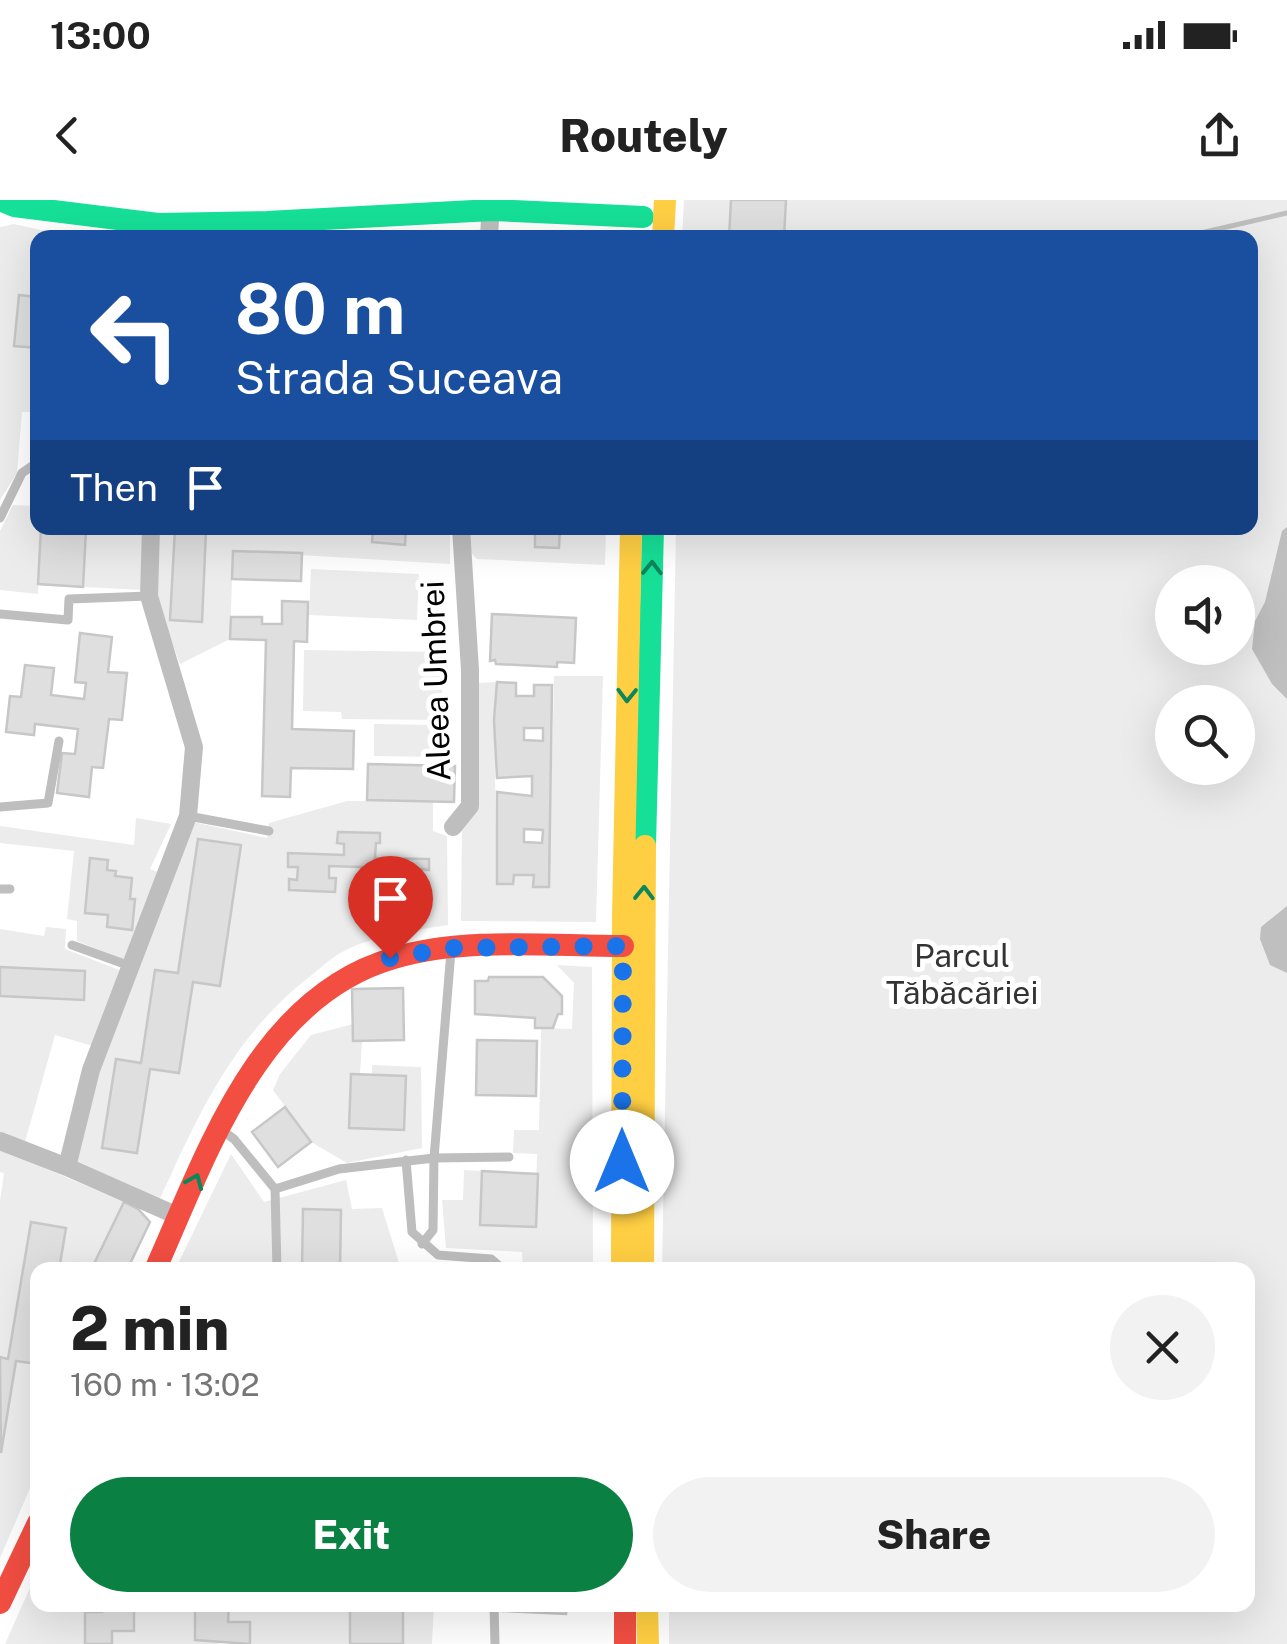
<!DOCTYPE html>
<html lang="en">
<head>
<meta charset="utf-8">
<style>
	:root { --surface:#fff; --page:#f2f2f2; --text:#222; --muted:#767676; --accent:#0b8043 }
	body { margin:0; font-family:"Public Sans",sans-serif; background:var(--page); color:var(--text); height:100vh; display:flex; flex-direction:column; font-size:38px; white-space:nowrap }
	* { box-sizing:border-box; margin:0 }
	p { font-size:32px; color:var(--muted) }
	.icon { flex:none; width:55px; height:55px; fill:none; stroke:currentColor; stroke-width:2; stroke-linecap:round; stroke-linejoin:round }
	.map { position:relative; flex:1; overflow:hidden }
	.sheet { position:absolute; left:30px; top:1062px; width:1225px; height:350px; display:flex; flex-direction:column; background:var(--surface); border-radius:20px; box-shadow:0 10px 40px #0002 }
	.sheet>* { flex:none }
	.top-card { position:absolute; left:30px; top:30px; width:1228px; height:305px; border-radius:20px; box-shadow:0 10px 40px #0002; background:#1a4fa0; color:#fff; overflow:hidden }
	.tools { position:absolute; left:1155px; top:365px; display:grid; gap:20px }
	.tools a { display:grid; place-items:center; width:100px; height:100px; border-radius:50%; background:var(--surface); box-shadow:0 10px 40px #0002; font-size:50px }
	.pin { position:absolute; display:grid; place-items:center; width:85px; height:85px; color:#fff; margin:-102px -42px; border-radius:50% 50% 50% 0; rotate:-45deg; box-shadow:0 0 10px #0007 }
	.pin .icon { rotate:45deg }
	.me { position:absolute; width:110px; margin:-55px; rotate:0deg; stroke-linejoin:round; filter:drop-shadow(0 0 8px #0008) }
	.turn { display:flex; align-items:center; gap:35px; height:210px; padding:0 40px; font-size:45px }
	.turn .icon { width:130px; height:130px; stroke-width:2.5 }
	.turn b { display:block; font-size:70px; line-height:85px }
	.then { display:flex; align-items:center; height:95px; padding:0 40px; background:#0003; gap:20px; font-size:38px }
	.round { display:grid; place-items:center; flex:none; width:105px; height:105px; border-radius:52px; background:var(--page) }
	.headline { display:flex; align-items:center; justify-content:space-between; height:170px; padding:0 40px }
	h1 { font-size:60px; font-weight:800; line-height:75px }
	.action { display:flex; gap:20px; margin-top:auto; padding:20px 40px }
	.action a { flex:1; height:115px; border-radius:60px; background:var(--accent); color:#fff; font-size:40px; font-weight:800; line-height:115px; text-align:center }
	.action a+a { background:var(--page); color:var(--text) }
	.status { display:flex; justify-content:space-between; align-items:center; height:70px; padding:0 50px; background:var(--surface); direction:ltr }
	.status svg { height:28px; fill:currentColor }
	header { display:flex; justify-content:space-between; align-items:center; height:130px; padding:0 40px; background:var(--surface); font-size:45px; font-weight:800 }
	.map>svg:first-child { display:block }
</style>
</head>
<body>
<div class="status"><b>13:00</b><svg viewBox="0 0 49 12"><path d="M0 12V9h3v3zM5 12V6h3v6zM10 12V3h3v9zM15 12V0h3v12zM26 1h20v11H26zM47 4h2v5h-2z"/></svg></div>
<header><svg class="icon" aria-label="back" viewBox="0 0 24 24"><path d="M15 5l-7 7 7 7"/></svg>Routely<svg class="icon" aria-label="share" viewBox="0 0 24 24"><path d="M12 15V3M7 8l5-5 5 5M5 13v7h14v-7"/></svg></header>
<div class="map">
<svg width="1287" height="1444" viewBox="0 0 1287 1444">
	<rect width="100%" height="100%" fill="#fff"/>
	<path fill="#ececec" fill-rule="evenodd" d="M684,0H1287V1444H669V1405H1248V1070H662L676,328H1250V38L682,37ZM1172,382H1238V448H1172ZM1172,502H1238V568H1172Z
		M14,24L73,37L38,38L37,97L20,95L14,146L37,148V212H22L17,273L0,300V27Z
		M487,29L485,37H375Z
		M13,305L37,306L38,328H41L38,394L0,390V331Z
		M112,328H146L143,390L83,387L86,330L111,331Z
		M156,328H373V342L404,345L406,328H450V364L233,351L230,439L180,464L155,398ZM175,329L206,330L201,422L170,420Z
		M466,328L535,332V347L558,348L560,328H606L605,365L477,359L465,346Z
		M311,369L419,374L417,420L309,415Z
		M304,450L442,452V520L342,519L341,512L303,511Z
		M554,476H603L596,722L461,721L462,629L477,483L497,482L494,520L497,684H511L514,675H533L534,686H549Z
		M374,524L438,525V557L374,556Z
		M347,601H433V631L447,636L448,725C414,730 375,735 344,751C333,756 322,767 313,774C234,834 199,913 159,1001L73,963L97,869L193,622L267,638L269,623ZM338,632L376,643L375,658L428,659L429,669H422V681L427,682V691H383V681H389L390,668L329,666V678L336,679L335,692L289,690V680H297L298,667L288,666V653L344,655V644L337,643ZM198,640L241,646L220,786L193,782L179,873L150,869L137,953L103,948L116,859L141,863L178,773Z
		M136,618L171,624L150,669L161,673L129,762L77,741V721L67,719L74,651L0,643V626L134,645ZM90,659L108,660L107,670L115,671V676L130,699H134L131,730L107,727L108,715L85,713Z
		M46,727L66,729L65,749L122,771L93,846L55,835L25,942L0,932V796L84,799L85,772L0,767V729L44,736Z
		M557,765L592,767L593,1070H523L522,1052L446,1048L442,1000H463L464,970L482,971L480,1025L535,1027L537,954L513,953L514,930H539L541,828L572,829L574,783Z
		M353,824L362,841L360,874L372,875V865L421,867L422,948L347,963L311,942L273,890L280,874L311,835Z
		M0,949L124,1002L91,1070H59L31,1023L8,1159L0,1157V1001L4,973L0,972Z
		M231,954L264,1002L346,980L352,1009L382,1008L400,1066L466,1070H340L341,1010L304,1009L302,1070H175Z
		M16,1161L37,1164V1272L0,1358V1253Z
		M37,1372L38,1405H102V1412H85V1444H5Z
		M134,1405H195V1439L219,1440V1444H112V1431H134Z
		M229,1405H350V1444H250V1423L228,1422Z
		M403,1405H434L432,1444H403Z"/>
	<path fill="#bfbfbf" d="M1287,327V499L1272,484L1252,449L1255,421L1265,402L1282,331Z
		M1287,706V773L1270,765L1260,739L1261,727Z"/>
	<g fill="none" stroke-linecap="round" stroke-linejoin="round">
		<path stroke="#bfbfbf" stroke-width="5" d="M1179,38L1287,13"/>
	</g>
	<path fill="#dfdfdf" stroke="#c7c7c7" stroke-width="2.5" fill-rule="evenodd" d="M731,0H786L784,38H729Z
		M19,95L38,97V148L14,146Z
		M41,328H112V331L86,330L83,387L38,384Z
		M175,328L206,330L202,422L170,420Z
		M373,328H406L405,345L372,342Z
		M500,328H560L559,348L535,347V332L500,331Z
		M233,351L302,353L301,381L232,379Z
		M282,401L308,402L307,442L294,441L292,529L354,531L353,569L291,568L290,597L262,596L266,440L230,439L231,417H262V424H282Z
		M492,414L576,418L574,463L557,462V467L496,464L495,460L490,461Z
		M80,433L112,437L108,472L127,473L122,520L109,519L103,568L92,567L89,597L57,593L62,553L75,554L78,529L35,524L34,535L6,532L10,496L21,497L25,465L54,468L51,495L84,499L86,483L75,482Z
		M497,482L516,483V496H534V485H552L549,687H533L534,675H514L513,684H497V592L532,596V576L497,578L494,520ZM524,528H543V541L524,540ZM524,629L543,630L542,643L524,642Z
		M368,564L455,566L454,602L367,600Z
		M338,632L380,633V643H376L375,658L429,659V670L422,669V681H427V692L382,691L383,680L389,681L390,668L329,666V678H336L335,692L289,690V679L297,680L298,667H288V653L344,655V644L337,643Z
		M198,639L241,645L220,786L193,782L179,873L150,869L137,953L102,948L116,859L141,863L155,770L178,773Z
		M90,658L108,660L107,670L116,671L115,676L132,678L130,699H135L132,730L107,727L108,715L85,713Z
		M0,767L85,771L84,800L0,796Z
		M489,777H543L562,796V814H558L553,828H535V818L475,814V781H488Z
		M403,788L404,840L353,841L352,789Z
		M477,840L537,841L536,896L476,895Z
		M351,874L406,876L404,930L349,928Z
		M285,907L311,942L278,967L252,932Z
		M482,971L538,974L536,1027L480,1025Z
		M124,1002L138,1009L150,1022L127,1070H91Z
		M303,1009L341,1010L340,1070H302Z
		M31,1022L66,1028L59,1070H38V1164L16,1161L1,1253L0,1157L8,1159Z
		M102,1405H134V1431H112V1444H85V1412H102Z
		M195,1405H229L228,1422H250V1444L195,1440Z
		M350,1405H403V1444H350Z
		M503,1405H567L566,1414L503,1411Z"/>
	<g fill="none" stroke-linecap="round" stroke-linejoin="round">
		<path stroke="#bebebe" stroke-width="9" d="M0,318L22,273L38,262
			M0,414L68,420L69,399L149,396
			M0,607L48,603L59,541
			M188,616L269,631
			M0,689H10
			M72,745L130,766
			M220,929L234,939L275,989L339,969L434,958L509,957
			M406,960L412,1032L438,1055L491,1059L504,1070
			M275,989L277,1070
			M422,1044L433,1030L434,958L451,751
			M494,1405L495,1444"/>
		<path stroke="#bebebe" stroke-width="18" d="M489,38L491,0
			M453,627L470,606V470L461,328
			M0,941L67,967L180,1017
			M67,967L91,870L188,616L194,547L149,396L151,328"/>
		<path stroke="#16e098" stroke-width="22" d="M0,0L14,6L158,24L267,22L492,10L643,17
			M645,646L653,328"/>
		<path stroke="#ffcf43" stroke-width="22" d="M663,38L665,0
			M622,1070L623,717L631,328
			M643,1070L645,646
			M647,1405L648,1444"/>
		<path stroke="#f24e42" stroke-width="22" d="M155,1070C207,954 258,797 394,758C466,737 548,746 623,746
			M0,1403L38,1323
			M625,1405V1444"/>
	</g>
	<defs><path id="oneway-chevron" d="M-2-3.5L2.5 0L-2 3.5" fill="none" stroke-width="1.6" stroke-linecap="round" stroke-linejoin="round" transform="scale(2.5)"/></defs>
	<g stroke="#0d865b">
		<use href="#oneway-chevron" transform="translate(652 368) rotate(-89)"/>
		<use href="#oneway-chevron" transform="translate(627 495) rotate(91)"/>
		<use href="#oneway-chevron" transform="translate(644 693) rotate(-89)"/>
		<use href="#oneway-chevron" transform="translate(195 981) rotate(-67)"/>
	</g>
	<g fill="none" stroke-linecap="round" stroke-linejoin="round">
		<path stroke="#1a73e8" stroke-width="18" stroke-dasharray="0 32.4" d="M390,758L452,748L623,746L622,962"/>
	</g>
	<g text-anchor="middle" stroke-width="10" stroke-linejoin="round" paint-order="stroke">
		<g font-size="32" fill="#000" stroke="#fff">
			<text transform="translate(436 481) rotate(-92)" y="11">Aleea Umbrei</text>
		</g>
		<g font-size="32" fill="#333" stroke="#fff">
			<text x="962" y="767">Parcul<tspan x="962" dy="37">Tăbăcăriei</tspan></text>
		</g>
	</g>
</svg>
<div class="tools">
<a><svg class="icon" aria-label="sound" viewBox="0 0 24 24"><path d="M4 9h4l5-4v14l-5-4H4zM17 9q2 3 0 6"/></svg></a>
<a><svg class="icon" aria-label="search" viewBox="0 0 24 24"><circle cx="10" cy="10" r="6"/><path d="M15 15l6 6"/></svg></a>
</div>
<div class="pin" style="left:390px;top:758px;background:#d93025"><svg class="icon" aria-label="arrive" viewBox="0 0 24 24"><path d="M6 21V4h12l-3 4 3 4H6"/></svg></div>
<svg class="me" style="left:622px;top:962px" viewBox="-20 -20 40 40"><circle r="19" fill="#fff"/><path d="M0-13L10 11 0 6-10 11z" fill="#1a73e8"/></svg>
<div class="top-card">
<div class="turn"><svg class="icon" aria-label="left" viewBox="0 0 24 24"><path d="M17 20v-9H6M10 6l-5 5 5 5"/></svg><div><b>80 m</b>Strada Suceava</div></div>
<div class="then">Then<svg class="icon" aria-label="arrive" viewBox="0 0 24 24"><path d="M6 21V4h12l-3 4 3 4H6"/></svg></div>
</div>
<section class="sheet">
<div class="headline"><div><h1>2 min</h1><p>160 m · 13:02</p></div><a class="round"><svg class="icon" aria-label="close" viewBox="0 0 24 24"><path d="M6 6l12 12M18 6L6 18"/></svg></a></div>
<div class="action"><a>Exit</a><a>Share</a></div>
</section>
</div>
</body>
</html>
